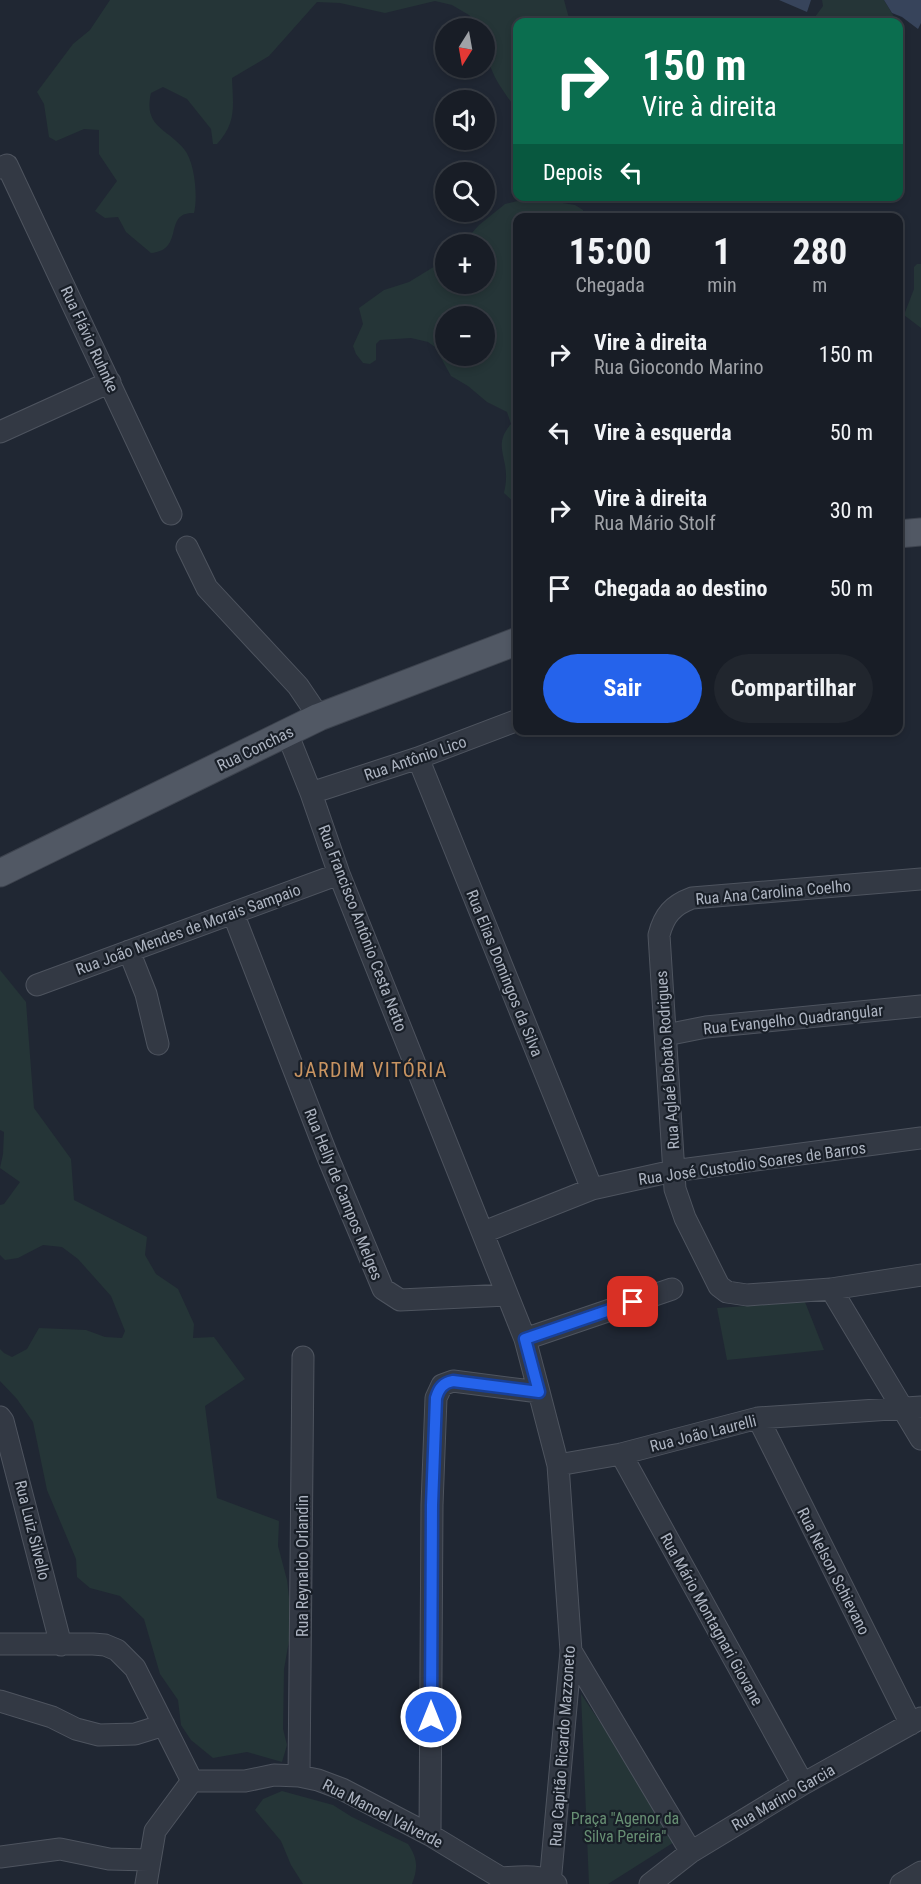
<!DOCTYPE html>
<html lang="pt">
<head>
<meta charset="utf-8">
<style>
	:root { --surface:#181d26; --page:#21262e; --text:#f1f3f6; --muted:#9fa2a7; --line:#363b43; --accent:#2563eb }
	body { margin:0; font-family:"Roboto Condensed",sans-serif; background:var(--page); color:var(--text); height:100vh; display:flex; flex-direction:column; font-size:22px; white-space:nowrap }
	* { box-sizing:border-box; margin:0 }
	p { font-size:20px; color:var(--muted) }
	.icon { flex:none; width:33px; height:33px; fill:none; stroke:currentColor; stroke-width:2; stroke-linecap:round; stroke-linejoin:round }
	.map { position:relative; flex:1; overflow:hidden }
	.drawer { position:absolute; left:513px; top:213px; width:390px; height:522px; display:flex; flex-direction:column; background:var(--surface); border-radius:12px; box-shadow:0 3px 9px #0003,0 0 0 2px var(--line) }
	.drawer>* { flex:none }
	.top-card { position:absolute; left:513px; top:18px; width:390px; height:183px; border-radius:12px; box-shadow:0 3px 9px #0003,0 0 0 2px var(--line); background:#0b6e4f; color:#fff; overflow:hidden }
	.needle { width:39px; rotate:191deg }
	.fabs { position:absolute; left:435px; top:18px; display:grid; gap:12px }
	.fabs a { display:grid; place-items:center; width:60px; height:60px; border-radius:50%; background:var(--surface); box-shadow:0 3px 9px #0003,0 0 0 2px var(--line); font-size:30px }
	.pin { position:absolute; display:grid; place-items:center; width:51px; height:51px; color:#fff; margin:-26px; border-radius:12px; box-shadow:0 3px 9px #0006 }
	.me { position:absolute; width:66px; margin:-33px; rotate:0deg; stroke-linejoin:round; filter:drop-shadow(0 0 4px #0008) }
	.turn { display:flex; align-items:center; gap:21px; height:126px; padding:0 30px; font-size:27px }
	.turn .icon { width:78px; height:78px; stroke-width:2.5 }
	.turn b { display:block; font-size:42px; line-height:51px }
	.then { display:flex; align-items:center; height:57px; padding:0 30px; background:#0003; gap:12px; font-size:22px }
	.eta { display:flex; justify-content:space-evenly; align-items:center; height:102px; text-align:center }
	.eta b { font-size:36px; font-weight:700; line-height:42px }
	.primary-button { display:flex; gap:12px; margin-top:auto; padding:12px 30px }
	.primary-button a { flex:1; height:69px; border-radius:36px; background:var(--accent); color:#fff; font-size:24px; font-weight:700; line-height:69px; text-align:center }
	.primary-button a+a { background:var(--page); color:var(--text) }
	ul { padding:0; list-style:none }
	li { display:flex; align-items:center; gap:18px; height:78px; padding:0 30px }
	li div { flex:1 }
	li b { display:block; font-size:22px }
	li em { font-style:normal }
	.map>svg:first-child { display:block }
</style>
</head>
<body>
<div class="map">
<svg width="921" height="1884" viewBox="0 0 921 1884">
	<rect width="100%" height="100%" fill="#202733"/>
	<path fill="#253537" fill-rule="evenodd" d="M110,0H564L570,22H518L517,111C499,83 483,69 489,33L469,15L452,5L435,1L385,13L340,3L317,2L269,56L232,78C233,106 237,122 217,144H213L211,129L187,99L163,87L151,93C143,127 167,128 184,149C195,162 198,197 194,213C162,212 186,250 151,253L126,232L118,217L105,218L95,211L117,181L99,154V130L84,129L56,141L49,137L44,104L37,92L73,44L90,30Z
		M822,0H884L897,22H821L815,17L823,6Z
		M531,198L575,205L583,210L584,217L518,218L517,505L504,493C505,488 506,483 506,478C507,456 493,444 511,424L507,412L487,402L468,386L451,376L435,347L428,342L411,338L380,340L376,344V360L370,364L363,363L356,354L353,346L363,324L359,308L384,290L409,282L445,260L446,284H484V244H462L479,225L505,204ZM446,316H484V356H446Z
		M917,264H921V328L904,315L914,289V267Z
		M0,970L26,1002L34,1108L71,1159L74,1200L147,1237L145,1255L156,1274L178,1289L194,1324L193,1338L214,1337L245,1379L205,1406L217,1498L279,1521L278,1546L287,1580L292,1624L284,1669L283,1729L287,1745L282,1762L247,1752L213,1758L191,1740L181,1725L178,1700L160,1674L144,1619L120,1596L90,1588L77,1577L76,1559L47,1490L33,1422L17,1399L0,1381V1349L4,1353L12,1357L27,1349L39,1328L86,1330L105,1337L122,1338L125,1331L111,1296L78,1259L62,1247L43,1245L18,1258L5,1260L0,1255V1205L4,1204L20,1182L0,1168L3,1154L4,1132L0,1130Z
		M805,1302L824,1350L727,1360L717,1308Z
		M581,1694L679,1839L608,1884H589Z
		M282,1791L333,1805L352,1817L408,1844C418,1859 418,1868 412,1884H303L291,1865L281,1841L255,1810L263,1799Z"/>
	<path fill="#37445b" d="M779,0H811L807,12Z
		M884,0H921V23L918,29L902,17L892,13Z"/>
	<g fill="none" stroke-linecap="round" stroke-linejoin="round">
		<defs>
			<path id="minor" d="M0,168L7,165L171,514
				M0,432L110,382
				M187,547L207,588L298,686L319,717
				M287,733L311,793L339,874L525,1339L539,1392
				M418,758L592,1189
				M311,793L418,758L518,720
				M921,879L692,898C673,905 664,915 659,935L675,1189L685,1218L719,1286L727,1292L747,1295L831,1289L921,1275
				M233,913L327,1155L383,1289L400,1300L507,1295
				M129,951L146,994L158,1044
				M37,985L339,874
				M666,1035L706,1027L921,1006
				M484,1232L592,1189L673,1171L921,1138
				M831,1289L921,1439
				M525,1339L672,1289
				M0,1417L3,1421L61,1645
				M758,1418L911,1724
				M621,1454L803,1784
				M558,1465L621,1454L758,1418L921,1407
				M0,1644H93L105,1645L117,1650L135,1668L192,1781
				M571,1651L691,1852
				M0,1701L52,1717L76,1729L99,1735L135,1734L164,1725
				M299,1776L303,1357
				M430,1835L432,1505L436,1398L442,1385L453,1381L539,1392L558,1465L571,1651L550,1884
				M0,1857L60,1849L109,1859L149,1860
				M502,1878C519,1877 541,1874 556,1884
				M146,1884L155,1831L192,1781H245L274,1775L299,1776L318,1780L342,1789L430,1835L511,1884
				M650,1884L691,1852L803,1784L921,1718
				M901,1884L921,1872"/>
			<path id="major" d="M898,534L921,532
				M0,873L319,717L518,641"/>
		</defs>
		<use href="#minor" stroke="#4e545f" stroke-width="23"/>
		<use href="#major" stroke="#3d434e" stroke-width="29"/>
		<use href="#minor" stroke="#333944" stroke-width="21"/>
		<use href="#major" stroke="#515864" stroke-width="27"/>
	</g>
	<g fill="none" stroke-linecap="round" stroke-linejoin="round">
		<defs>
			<path id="route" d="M431,1717L432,1505L436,1398C439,1388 443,1383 453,1381L539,1392L525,1339L633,1302"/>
		</defs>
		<use href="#route" stroke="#184099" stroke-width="15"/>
		<use href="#route" stroke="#2563eb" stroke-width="10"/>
	</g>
	<g text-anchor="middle" stroke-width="4.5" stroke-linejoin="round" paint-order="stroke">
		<g font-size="16" fill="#adb4c1" stroke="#191f28">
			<text transform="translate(90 339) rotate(65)" y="6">Rua Flávio Ruhnke</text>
			<text transform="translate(255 748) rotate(-26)" y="6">Rua Conchas</text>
			<text transform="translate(415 758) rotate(-19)" y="6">Rua Antônio Lico</text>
			<text transform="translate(773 892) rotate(-5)" y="6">Rua Ana Carolina Coelho</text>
			<text transform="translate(363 928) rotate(69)" y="6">Rua Francisco Antônio Cesta Netto</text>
			<text transform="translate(188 929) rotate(-20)" y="6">Rua João Mendes de Morais Sampaio</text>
			<text transform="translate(505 973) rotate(68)" y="6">Rua Elias Domingos da Silva</text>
			<text transform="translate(793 1019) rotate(-6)" y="6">Rua Evangelho Quadrangular</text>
			<text transform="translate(667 1060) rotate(-94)" y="6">Rua Aglaé Bobato Rodrigues</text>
			<text transform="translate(752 1163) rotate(-8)" y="6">Rua José Custodio Soares de Barros</text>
			<text transform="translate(344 1194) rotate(68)" y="6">Rua Helly de Campos Melges</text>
			<text transform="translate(703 1433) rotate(-14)" y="6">Rua João Laurelli</text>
			<text transform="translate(33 1530) rotate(76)" y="6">Rua Luiz Silvello</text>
			<text transform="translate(302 1566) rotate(-90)" y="6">Rua Reynaldo Orlandin</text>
			<text transform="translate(834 1571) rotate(63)" y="6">Rua Nelson Schievano</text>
			<text transform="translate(712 1619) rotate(61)" y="6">Rua Mário Montagnari Giovane</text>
			<text transform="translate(562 1746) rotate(-86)" y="6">Rua Capitão Ricardo Mazzoneto</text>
			<text transform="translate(783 1797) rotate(-30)" y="6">Rua Marino Garcia</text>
			<text transform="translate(383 1813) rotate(27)" y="6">Rua Manoel Valverde</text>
		</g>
		<g font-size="16" fill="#678f73" stroke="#191f28">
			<text x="625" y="1824">Praça "Agenor da<tspan x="625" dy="18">Silva Pereira"</tspan></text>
		</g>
		<g font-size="20" letter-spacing="1.5" fill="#c99461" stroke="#191f28">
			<text x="371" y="1077">JARDIM VITÓRIA</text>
		</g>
	</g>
</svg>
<div class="fabs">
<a><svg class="needle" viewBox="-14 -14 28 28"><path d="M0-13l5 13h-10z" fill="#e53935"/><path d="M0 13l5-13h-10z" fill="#9fa2a7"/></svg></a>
<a><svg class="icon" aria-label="sound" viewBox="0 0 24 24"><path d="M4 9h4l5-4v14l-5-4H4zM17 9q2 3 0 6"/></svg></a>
<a><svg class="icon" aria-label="search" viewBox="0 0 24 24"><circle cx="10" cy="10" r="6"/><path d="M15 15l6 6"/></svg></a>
<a>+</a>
<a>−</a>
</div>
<div class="pin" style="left:633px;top:1302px;background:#d93025"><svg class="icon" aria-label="arrive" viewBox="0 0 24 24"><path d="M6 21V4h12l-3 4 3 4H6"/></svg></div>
<svg class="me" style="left:431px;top:1717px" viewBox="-20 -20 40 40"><circle r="17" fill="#2563eb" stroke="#fff" stroke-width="3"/><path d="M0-11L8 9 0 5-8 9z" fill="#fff"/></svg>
<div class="top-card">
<div class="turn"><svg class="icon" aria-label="right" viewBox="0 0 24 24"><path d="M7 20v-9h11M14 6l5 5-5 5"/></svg><div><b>150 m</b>Vire à direita</div></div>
<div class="then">Depois<svg class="icon" aria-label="left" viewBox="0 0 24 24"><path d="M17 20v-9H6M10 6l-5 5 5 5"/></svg></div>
</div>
<section class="drawer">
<div class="eta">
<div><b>15:00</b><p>Chegada</p></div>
<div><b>1</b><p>min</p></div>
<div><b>280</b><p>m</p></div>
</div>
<ul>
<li><svg class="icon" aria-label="right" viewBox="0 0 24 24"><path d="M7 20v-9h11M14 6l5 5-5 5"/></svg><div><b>Vire à direita</b><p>Rua Giocondo Marino</p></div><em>150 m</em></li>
<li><svg class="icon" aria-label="left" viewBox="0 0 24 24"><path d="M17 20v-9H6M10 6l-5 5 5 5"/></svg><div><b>Vire à esquerda</b></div><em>50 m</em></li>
<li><svg class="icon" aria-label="right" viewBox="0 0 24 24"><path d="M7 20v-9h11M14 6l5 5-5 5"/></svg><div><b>Vire à direita</b><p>Rua Mário Stolf</p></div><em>30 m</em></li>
<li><svg class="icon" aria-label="arrive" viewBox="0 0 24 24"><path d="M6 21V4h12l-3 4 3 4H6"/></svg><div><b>Chegada ao destino</b></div><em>50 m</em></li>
</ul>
<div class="primary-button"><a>Sair</a><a>Compartilhar</a></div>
</section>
</div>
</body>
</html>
